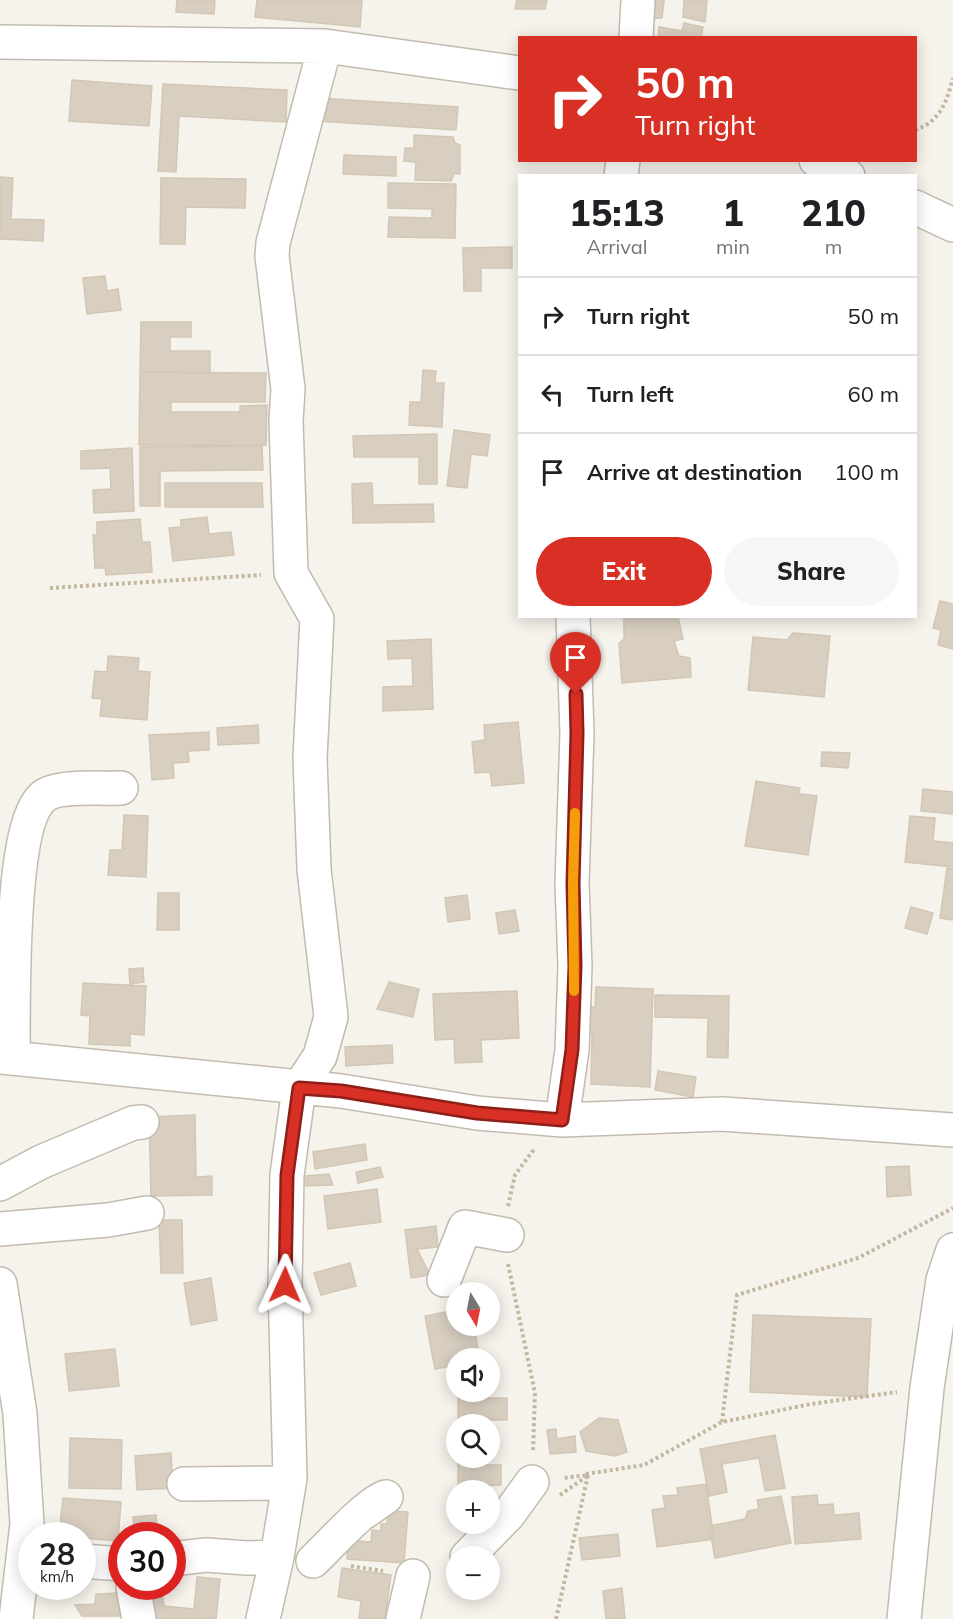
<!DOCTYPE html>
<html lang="en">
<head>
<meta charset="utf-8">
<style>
	:root { --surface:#fff; --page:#f6f6f6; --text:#202124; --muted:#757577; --line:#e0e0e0; --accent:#d93025 }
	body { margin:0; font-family:Mulish,sans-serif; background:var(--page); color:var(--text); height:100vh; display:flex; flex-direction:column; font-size:22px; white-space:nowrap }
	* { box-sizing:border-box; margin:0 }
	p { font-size:20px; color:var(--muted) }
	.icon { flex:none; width:33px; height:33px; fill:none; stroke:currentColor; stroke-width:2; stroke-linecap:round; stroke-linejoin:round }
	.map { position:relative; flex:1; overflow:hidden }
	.sheet { position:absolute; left:518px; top:174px; width:399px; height:444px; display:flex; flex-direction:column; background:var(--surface); border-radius:0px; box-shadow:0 3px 15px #0003 }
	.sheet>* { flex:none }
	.banner { position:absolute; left:518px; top:36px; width:399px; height:126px; border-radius:0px; box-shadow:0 3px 15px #0003; background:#d93025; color:#fff; overflow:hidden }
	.needle { width:39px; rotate:170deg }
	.controls { position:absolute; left:446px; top:1282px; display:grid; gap:12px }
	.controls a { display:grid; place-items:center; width:54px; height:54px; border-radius:50%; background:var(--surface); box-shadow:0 3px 15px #0003; font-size:30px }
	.speed { position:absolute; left:18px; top:1522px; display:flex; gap:12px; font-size:30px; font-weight:700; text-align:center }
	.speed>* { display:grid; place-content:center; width:78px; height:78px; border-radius:50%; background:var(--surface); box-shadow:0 3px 15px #0003; line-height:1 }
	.speed small { font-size:15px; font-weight:400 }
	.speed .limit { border:9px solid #d22; background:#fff; color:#111 }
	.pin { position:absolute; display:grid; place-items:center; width:51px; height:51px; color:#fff; margin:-62px -26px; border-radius:50% 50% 50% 0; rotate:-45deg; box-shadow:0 0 6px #0007 }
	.pin .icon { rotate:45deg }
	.me { position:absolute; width:66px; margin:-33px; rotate:1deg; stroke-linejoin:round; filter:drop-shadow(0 0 4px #0008) }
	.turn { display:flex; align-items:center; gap:21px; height:126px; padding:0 18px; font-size:27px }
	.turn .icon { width:78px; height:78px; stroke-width:2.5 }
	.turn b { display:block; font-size:42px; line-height:51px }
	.eta { display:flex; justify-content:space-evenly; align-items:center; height:102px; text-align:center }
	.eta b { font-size:36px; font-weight:800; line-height:42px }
	.cta { display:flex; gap:12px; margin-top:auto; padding:12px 18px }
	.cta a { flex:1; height:69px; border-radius:36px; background:var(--accent); color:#fff; font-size:24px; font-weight:800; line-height:69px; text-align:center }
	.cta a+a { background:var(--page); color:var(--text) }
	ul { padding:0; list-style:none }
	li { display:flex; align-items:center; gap:18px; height:78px; padding:0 18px; border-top:2px solid var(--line) }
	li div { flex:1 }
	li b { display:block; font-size:22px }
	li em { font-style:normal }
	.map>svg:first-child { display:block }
</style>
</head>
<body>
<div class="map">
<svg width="953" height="1619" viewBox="0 0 953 1619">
	<rect width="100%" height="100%" fill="#f6f3ec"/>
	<path fill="#d8cfc1" stroke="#d3c7b4" stroke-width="1.5" d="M177,0H215L214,14L176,12Z
		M257,0H362L360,27L255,17Z
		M517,0H547L545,9H515Z
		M642,0H664L662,18L639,19Z
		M684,0H707L705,22L683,17Z
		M684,23L703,27L701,38H658L659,27L682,31Z
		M72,80L152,86L149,126L69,121Z
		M163,84L287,90L286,122L179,116L176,172L158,171Z
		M319,98L458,107L456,130L318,121Z
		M414,135L453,137L455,143L460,145V174H454L451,181L415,180L416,162L404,161L405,148H414Z
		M344,155L396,157V176L343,174Z
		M0,177L13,178L11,219L44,220L43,241L0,239Z
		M161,178L246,179L245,208L186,207L185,244H160Z
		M388,183L456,184L455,238L388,237L389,217L432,218V209L388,208Z
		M512,247V268H481V291H464L463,248Z
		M105,276L107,291L118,289L121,310L87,314L83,278Z
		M141,322H191V337H170V351H210V373L140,372Z
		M423,370L436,371L435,383H444L442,427L409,425L410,402H421Z
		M140,372L266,373L265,402H171V412H240V406L267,405L266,445H139Z
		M454,430L490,435L487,456L471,454L467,488L447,486Z
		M437,434V484H419V457H354L353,436Z
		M262,446L263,470L160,471V506H140V447Z
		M132,448L134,511L94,513L93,490L111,489L110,468L81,469V451Z
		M165,483H262L263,507H165Z
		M372,483L373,505L433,504L434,522L353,523L352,484Z
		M207,517L209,534L231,532L234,555L173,561L169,528L181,527V520Z
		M140,519L142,542H150L152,572L106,575L105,568H95L93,535H97V522Z
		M940,601L953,604V649L938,645L941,630L933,628Z
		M624,617H678L683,639L674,641L679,656L690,658L691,677L622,683L619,643L624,639Z
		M793,633L830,636L824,697L748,690L753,637L787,640Z
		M431,639L433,709L383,711V687L413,686L412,658L388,659L387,641Z
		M108,656L139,658L138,671L150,672L147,720L100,716L102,699L92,698L95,671L107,672Z
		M518,722L524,783L492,786L490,772L475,773L472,742L485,740L484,725Z
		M258,725L259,743L218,745L217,728Z
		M209,732V750L188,751L189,762L173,763L174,778L152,780L149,735Z
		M822,752L850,753L848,768L821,766Z
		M756,781L800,788L799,794L817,796L808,855L745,846Z
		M923,789L953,792V814L921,811Z
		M124,815L148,816L146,877L108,875L110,850H122Z
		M910,816L935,818L933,841L953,843V867L905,862Z
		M947,868L953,869V920L940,918Z
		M158,893H179V930H157Z
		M467,895L470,919L448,922L445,898Z
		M911,907L933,913L927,934L905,928Z
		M515,910L519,931L499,934L496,913Z
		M143,968L144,982L130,984L129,969Z
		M389,982L419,989L413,1017L377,1009Z
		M83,983L146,986L144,1035L130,1034V1046L89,1044L90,1016L81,1015Z
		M596,987L653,989L650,1087L591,1084L592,1033H586V1007H595Z
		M517,991L519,1038L481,1040L482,1062L455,1063L454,1039L435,1040L433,994Z
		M655,995L729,996L728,1058L707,1057L708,1018L655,1017Z
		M392,1045L393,1063L346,1066L345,1047Z
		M658,1071L696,1077L693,1097L655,1090Z
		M195,1115L196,1177L212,1176V1195L151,1196L149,1117Z
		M365,1144L367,1160L315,1169L313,1152Z
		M909,1166L911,1195L887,1197L886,1167Z
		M380,1167L383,1177L358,1183L356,1172Z
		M329,1174L333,1185L306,1186V1176Z
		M377,1189L381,1222L328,1229L324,1196Z
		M159,1220H182L183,1273H161Z
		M436,1226L438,1247L417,1249L430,1275L411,1278L405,1230Z
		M350,1263L356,1286L321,1295L314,1273Z
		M211,1278L217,1320L191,1325L184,1283Z
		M456,1310V1326H474L480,1359H456V1365L435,1369L425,1316Z
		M753,1315L871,1319L867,1397L750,1392Z
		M115,1349L119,1386L69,1391L65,1354Z
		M458,1398H507V1420H481V1425H458Z
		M599,1418L618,1420L627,1452L615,1456L586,1451L580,1432Z
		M556,1429L557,1439L575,1436L576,1452L550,1454L547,1430Z
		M775,1435L785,1488L765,1491L759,1458L722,1464L727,1492L709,1496L700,1449Z
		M70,1438L122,1440L121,1489L69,1488Z
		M171,1453L173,1488L137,1490L135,1456Z
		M458,1458H481V1465H501V1485L458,1486Z
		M706,1484L714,1539L657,1547L652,1510L665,1508L663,1496L678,1495L677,1488Z
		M817,1495L818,1505L833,1504L834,1515L859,1513L861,1539L795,1544L792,1497Z
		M781,1496L791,1543L715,1558L709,1526L745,1519L748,1511L759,1509L757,1500Z
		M63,1498L121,1502L118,1541L82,1538V1536H59Z
		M388,1511L408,1512L404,1563L347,1559L348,1540L371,1542L372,1530L381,1531V1524H387Z
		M156,1515L158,1536H135L133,1517Z
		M618,1534L620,1556L582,1560L579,1538Z
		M342,1568L391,1575L385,1619H359L361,1601L338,1597Z
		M197,1577L220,1579L216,1619H150L144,1587H161L164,1606L194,1609Z
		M622,1588L625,1619H606L603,1591Z
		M119,1593V1616H82L75,1605L95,1604L96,1594Z"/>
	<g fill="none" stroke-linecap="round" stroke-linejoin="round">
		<defs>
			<path id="minor" d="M636,38L638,0
				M0,42L325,46L519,73
				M816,160L848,176
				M621,176L623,160
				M915,207L953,225
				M0,1057L341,1091L477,1113L562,1120L722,1114L953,1130
				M13,1058C14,1009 8,824 44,796C58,785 103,789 121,788
				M562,1120L572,1050L575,966L572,883L577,733L573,616
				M0,1184L41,1162L133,1123L142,1122
				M0,1229L108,1220L147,1213
				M444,1280L465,1227L507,1235
				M0,1284L20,1414L27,1524L16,1619
				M184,1484L289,1483
				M467,1557L508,1515L532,1482
				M172,1559L206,1555L247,1558L277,1557
				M82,1561L122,1564
				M313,1561C329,1546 367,1503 386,1497L363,1513
				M133,1587L139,1619
				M263,1619L277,1557L290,1478L285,1285L287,1175L299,1088L320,1056L331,1017L314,869L310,758L317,619L291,573L286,421L288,389L272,256L273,243L325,46
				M403,1619L413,1576
				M904,1619L927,1388L943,1280L953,1250"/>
		</defs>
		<use href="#minor" stroke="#c2bbae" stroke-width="36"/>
		<path stroke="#c4b79f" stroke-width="4" stroke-dasharray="3 3" stroke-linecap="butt" d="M915,130C940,122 947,101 953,78
			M50,588L261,575
			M508,1206L515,1175L535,1148
			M508,1264L535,1393L533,1452
			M722,1422L737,1295L858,1258L953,1208
			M586,1474L644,1465L722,1422L811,1404L897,1392
			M560,1495L586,1477
			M351,1566L383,1571
			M556,1619L588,1475L563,1478"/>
		<use href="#minor" stroke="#fff" stroke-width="33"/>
	</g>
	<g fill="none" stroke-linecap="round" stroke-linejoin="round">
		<defs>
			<path id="route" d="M285,1285L287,1175L299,1088L341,1091L477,1113L562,1120L572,1050L575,966L573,883L577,733L576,694"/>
		</defs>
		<use href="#route" stroke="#8d1f18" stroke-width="15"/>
		<use href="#route" stroke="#d93025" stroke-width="10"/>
		<path stroke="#f59e0b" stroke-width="10" d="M574,991L573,883L575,813"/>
	</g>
</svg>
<div class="controls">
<a><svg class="needle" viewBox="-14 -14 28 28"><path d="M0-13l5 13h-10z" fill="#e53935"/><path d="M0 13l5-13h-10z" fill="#757577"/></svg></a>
<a><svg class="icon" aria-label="sound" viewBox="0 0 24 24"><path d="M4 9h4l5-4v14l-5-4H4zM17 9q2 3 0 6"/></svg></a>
<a><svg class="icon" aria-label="search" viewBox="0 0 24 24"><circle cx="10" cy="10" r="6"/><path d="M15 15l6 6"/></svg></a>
<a>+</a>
<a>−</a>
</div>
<div class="speed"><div>28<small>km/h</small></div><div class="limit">30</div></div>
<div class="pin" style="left:576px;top:694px;background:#d93025"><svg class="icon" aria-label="arrive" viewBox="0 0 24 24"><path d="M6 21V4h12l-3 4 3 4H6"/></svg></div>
<svg class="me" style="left:285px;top:1285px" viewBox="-20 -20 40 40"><path d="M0-17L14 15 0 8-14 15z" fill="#d93025" stroke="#fff" stroke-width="4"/></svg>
<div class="banner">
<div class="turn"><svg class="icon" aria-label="right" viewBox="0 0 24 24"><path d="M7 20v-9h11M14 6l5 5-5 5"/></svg><div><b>50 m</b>Turn right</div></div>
</div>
<section class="sheet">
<div class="eta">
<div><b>15:13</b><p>Arrival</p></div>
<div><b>1</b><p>min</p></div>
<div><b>210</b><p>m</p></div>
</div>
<ul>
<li><svg class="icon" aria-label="right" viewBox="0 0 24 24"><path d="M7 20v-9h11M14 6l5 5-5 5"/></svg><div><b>Turn right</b></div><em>50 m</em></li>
<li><svg class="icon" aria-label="left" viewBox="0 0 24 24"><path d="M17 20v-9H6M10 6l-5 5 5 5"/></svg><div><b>Turn left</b></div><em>60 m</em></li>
<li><svg class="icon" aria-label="arrive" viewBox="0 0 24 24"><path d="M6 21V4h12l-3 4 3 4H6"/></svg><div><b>Arrive at destination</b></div><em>100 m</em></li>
</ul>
<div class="cta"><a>Exit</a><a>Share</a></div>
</section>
</div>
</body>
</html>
